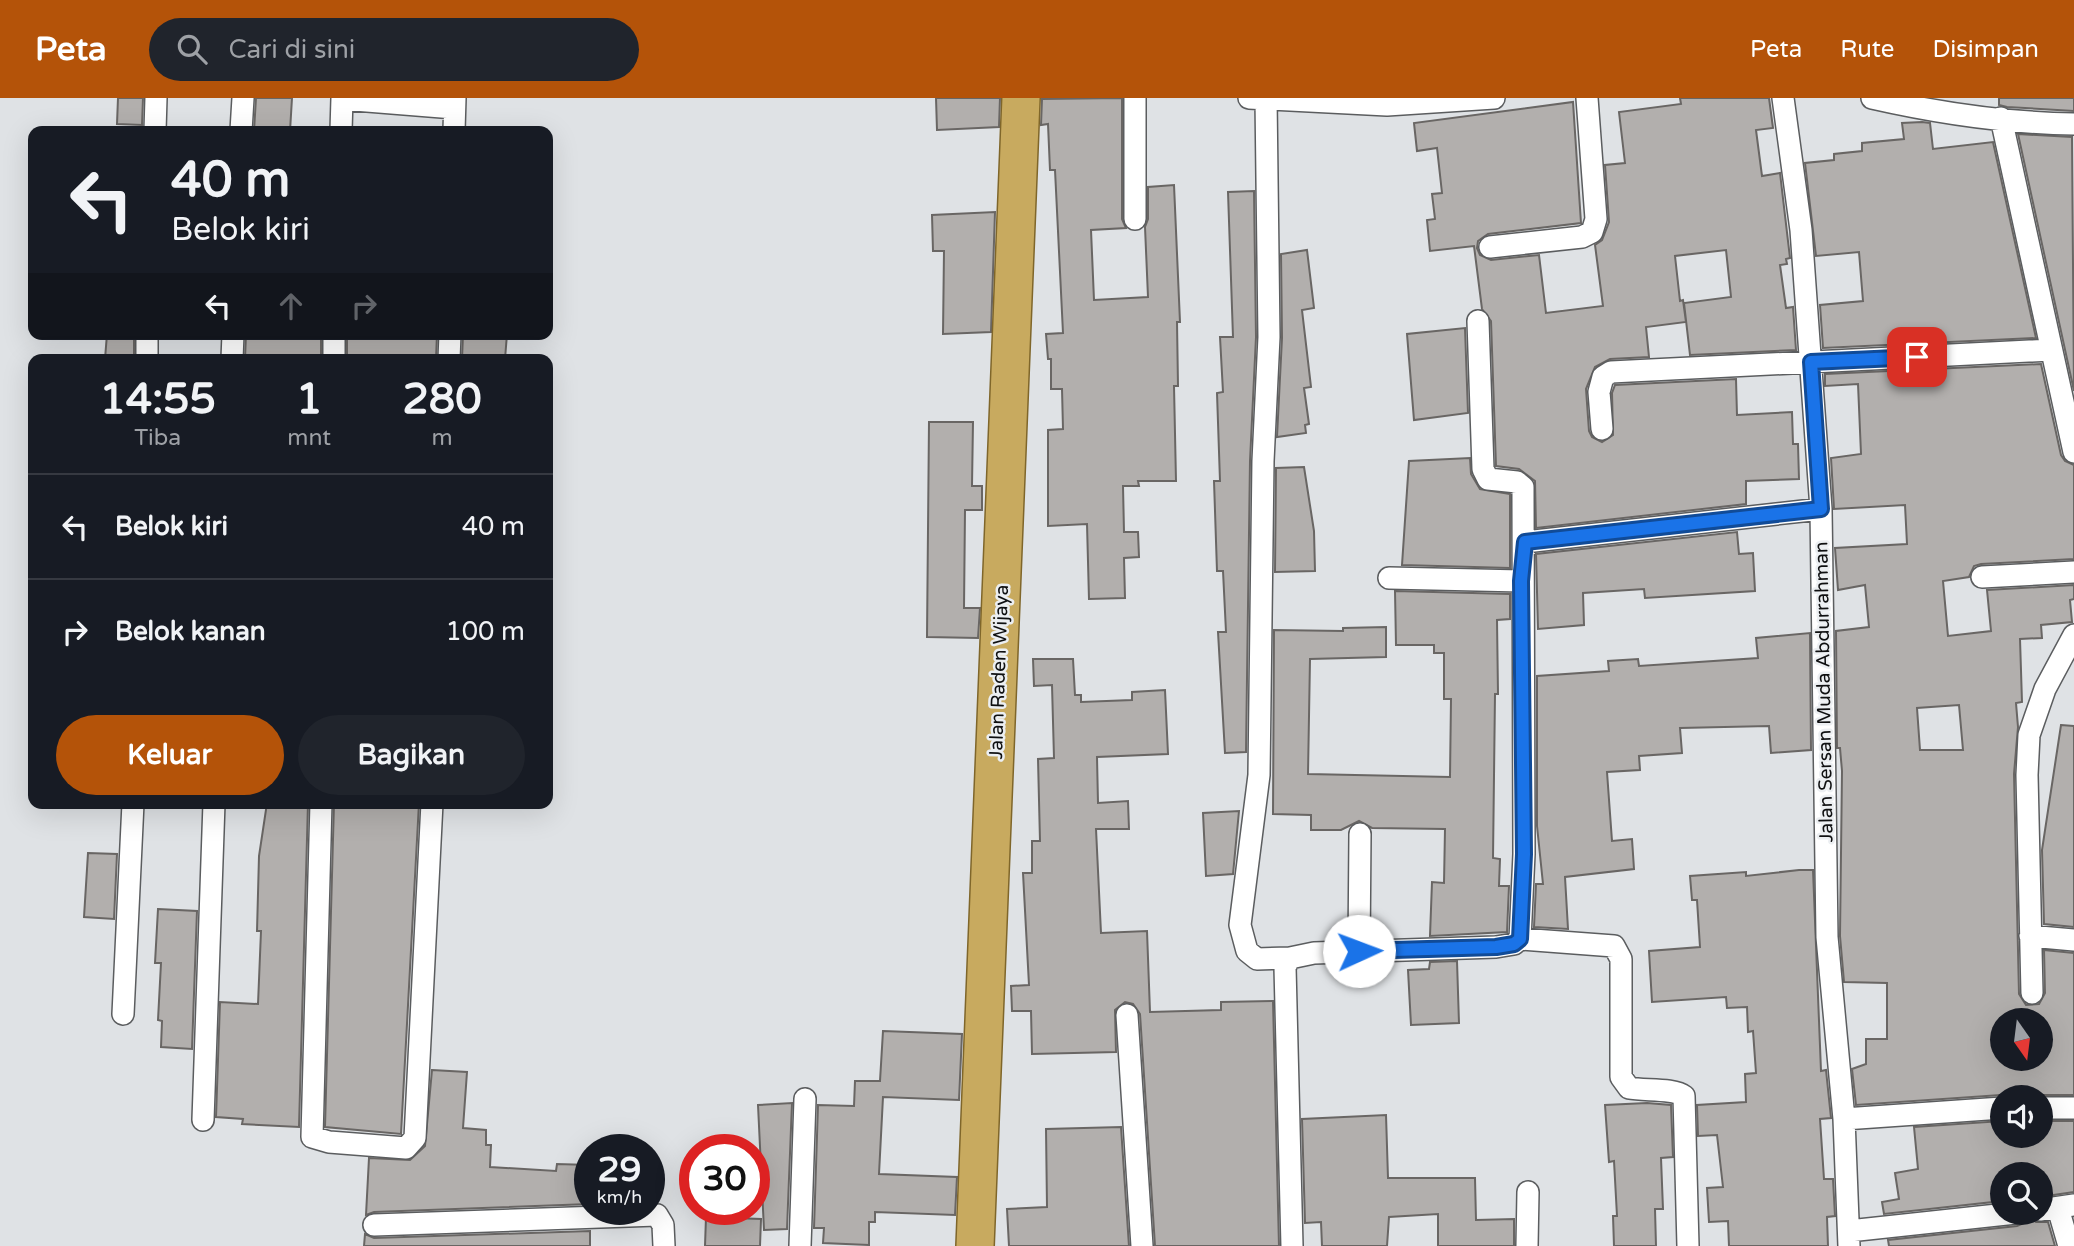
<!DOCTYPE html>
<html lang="id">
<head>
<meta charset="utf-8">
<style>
	:root { --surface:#171b24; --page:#20242c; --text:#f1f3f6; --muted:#9ea1a6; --line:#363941; --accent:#b45309 }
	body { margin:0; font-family:"Varela Round",sans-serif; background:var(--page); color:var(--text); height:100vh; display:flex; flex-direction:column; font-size:26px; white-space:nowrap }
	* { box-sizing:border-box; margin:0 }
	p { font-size:23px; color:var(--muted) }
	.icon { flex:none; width:38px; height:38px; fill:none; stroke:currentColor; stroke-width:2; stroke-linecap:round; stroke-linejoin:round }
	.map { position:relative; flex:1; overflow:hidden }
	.side { position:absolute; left:28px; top:256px; width:525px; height:455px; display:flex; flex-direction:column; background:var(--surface); border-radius:14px; box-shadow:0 7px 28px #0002 }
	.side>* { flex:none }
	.banner { position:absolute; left:28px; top:28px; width:525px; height:214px; border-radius:14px; box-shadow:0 7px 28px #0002; background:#171b24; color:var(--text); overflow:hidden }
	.needle { width:46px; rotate:166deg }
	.fabs { position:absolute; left:1990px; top:910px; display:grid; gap:14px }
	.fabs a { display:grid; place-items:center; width:63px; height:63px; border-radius:50%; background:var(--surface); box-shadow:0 7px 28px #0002; font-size:35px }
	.speed { position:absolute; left:574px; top:1036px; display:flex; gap:14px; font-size:35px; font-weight:700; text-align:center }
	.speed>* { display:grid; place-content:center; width:91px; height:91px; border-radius:50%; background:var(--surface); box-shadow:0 7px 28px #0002; line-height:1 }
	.speed small { font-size:18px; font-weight:400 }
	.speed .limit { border:10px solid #d22; background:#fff; color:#111 }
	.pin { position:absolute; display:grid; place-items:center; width:60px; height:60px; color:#fff; margin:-30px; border-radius:14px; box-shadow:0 4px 10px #0006 }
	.me { position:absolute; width:77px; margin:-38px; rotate:88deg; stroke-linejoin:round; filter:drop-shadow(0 0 5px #0008) }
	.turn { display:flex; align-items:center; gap:24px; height:147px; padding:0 28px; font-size:32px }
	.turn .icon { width:91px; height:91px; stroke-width:2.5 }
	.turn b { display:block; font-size:49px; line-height:60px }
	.lanes { display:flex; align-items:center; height:66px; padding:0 28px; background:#0003; justify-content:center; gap:35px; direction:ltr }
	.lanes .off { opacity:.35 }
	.eta { display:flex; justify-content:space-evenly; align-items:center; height:119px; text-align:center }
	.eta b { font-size:42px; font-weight:700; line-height:49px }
	.cta { display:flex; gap:14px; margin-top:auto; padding:14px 28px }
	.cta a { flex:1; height:80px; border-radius:42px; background:var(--accent); color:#fff; font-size:28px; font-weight:700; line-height:80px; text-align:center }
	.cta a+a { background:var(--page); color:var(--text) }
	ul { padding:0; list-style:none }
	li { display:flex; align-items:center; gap:21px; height:105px; padding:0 28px; border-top:2px solid var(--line) }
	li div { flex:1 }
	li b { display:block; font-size:26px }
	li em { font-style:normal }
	header { display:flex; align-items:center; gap:42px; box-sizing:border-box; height:98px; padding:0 35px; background:var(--accent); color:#fff }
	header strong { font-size:33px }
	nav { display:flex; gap:38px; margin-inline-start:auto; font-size:24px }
	.search { width:490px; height:63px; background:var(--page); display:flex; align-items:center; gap:18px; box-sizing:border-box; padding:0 24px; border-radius:38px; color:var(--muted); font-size:26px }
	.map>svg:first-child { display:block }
</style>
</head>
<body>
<header>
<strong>Peta</strong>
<div class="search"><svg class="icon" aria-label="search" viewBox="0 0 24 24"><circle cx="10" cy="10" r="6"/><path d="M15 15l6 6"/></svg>Cari di sini</div>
<nav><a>Peta</a><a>Rute</a><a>Disimpan</a></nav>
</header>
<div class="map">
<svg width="2074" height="1148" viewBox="0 0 2074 1148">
	<rect width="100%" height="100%" fill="#dfe2e5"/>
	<path fill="#b2afad" stroke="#696664" stroke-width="2" fill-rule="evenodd" d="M118,0H143L142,27L117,26Z
		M256,0H292L290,33H254Z
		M936,0H1000L999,29L937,32Z
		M1122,0V121L1126,130L1091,132L1094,202L1148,199L1145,129L1148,121V89L1174,87L1180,224H1177L1178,288H1174L1176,383H1138L1139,388H1123L1124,434H1138L1139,459L1124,460L1125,500L1089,501L1087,426L1048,428V332L1063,331L1062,291H1051V261H1048L1046,236L1063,235L1055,72H1050L1048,26L1041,27L1042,1Z
		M1680,0H1769L1773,30L1756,32L1762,78L1780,75L1790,160L1786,161L1787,166L1780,167L1786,210L1793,209L1796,252L1690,257L1684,205L1731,199L1726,152L1675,158L1680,203L1683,202L1686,224L1646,229L1649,259L1610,261L1595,269L1586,291L1589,333L1592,339L1602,344L1613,337L1612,295L1615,287L1736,281L1737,317L1792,314L1793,346H1798L1799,381L1746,383V406L1536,430L1535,383L1519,371L1496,368L1491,223L1482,211L1474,148L1430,153L1427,122L1435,121L1432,96L1442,95L1437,50L1417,53L1414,25L1573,4L1581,125L1488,136L1478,143L1477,150L1480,157L1491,162L1539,157L1546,215L1603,208L1595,147L1602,142L1609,124L1605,67L1625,65L1619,14L1681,6Z
		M1999,0H2074V13L2007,9L1999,7Z
		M1922,24L1930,25L1933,51L1993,44L2036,240L1823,250L1820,207L1863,203L1859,154L1816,158L1805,65L1834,62V56L1862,53V45L1904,41L1902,25Z
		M2018,36L2072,39L2074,293Z
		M1254,93L1256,239L1250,363L1246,654L1225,655L1218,534H1226L1223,473H1217L1214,383H1220L1217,295L1223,294L1220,239H1233L1228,94Z
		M995,114L991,234L943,236L944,153H933L932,117Z
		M1307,152L1314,210L1302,212L1311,289L1304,290L1309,326L1305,327L1306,335L1277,339L1282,240L1281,156Z
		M1465,230L1468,315L1414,322L1407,236Z
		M107,236H134V261H105Z
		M246,236H321V261H245Z
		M347,236H437L436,261H347Z
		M463,236H507L505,261H462Z
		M2041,266L2061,357L2065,363L2074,367V461L1981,466L1974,468L1969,479L1943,483L1948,538L1991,533L1987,492L2074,487V501L2070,502L2072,524L2041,527L2042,540L2020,541L2022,604L2016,605L2018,629L2014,676L2019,896L2026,907L2039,906L2045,895L2044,852L2074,855V997H2001L1856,1007L1852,971L1866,966V941H1887V885L1844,884L1840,838L1842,673L1840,650H1837L1836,533L1869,529L1865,487L1838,492L1835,450L1907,446L1905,407L1834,411L1831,360L1861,356L1858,286L1825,288V276ZM1959,607L1963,652H1920L1917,610ZM2002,922H2040V961H2002Z
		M929,324H973L972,388H982V412H965L964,510H980L978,540L927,539Z
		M1470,360L1471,376L1480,391L1510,396V470L1402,467L1409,363Z
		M1304,369L1314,433L1315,473L1275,474L1276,370Z
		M1737,434L1739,456L1753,455L1755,493L1645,500L1644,491L1583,495L1584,527L1538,531L1536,456Z
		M1395,493L1510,496V521L1497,522L1498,596H1495L1493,760L1500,761L1499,788H1509L1507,834L1430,838L1432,784L1444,785L1445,731L1372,730L1359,723L1341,732H1311V717L1273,716L1274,532L1343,533V530L1386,529V559L1310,561L1308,676L1450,679L1451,601H1444V555H1434V547H1396Z
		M1810,535L1811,652L1771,655L1769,628L1680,630L1682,655L1639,658L1640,672L1607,674L1612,743L1632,741L1634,771L1565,779L1568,831L1534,829L1536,786H1543L1537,728V578L1609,573L1608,563L1638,561L1639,568L1758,560L1756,540Z
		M1033,561H1073L1075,597H1081V604L1132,602V594L1165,592L1168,656L1097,659L1098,705L1128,703L1129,731H1096L1101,835L1147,833L1150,914L1221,912V904L1273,903L1279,1148H1155L1140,916L1133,906L1125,904L1115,912L1116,954L1032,956L1031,913H1012L1011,888L1029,887L1023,775H1032V743H1040L1038,661L1054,660L1052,587L1034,588Z
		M2061,627L2074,628V829L2044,826L2042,752Z
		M267,705H308L299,1029L242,1026L243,1021L216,1019L220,904L258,906L261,833H257L259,758Z
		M334,705H419L401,1036L325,1029Z
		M1239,713L1233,776L1206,778L1203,715Z
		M88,755L117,756L114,821L84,819Z
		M1799,772H1813L1821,973L1826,972L1831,1020L1820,1021L1824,1081H1833L1835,1118L1827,1119L1828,1148H1729L1728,1123L1709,1124L1707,1090L1723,1089L1717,1037L1698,1038L1697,1007L1746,1004L1745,976L1756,975L1753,933L1748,934L1747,909L1727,910L1726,899L1652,904L1649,853L1700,849L1697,802H1692L1690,778L1746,774V778Z
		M158,811L197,813L192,951L161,949L162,923L158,922L161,865H155Z
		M1457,863L1459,925L1411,927L1408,872L1429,871L1430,864Z
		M883,933L962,936L959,1002L883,999L879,1076L957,1079L955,1117L875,1114V1124H869V1147L823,1145L824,1130H814L818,1007L854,1008L855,983H880Z
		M432,972L467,974L463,1030L486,1032V1047H491L490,1069L556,1073L557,1066L590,1067V1106L374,1114L366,1117L369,1060L410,1062L425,1048Z
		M792,1005L787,1131L764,1132L758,1007Z
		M1647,1005L1671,1007L1673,1059L1661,1060L1663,1111H1655L1656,1148H1614L1613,1118H1617L1614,1063L1609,1064L1605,1007Z
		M1386,1017L1388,1080H1475L1476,1122L1514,1121V1148H1438V1116L1389,1119L1387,1148H1322L1321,1124L1305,1125L1302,1021Z
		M2002,1023V1038H2040V1023H2074V1094L2040,1099V1076H2002V1103L1884,1116L1882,1104L1899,1101L1895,1075L1918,1071L1914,1029Z
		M1121,1029L1129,1148H1009L1007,1111L1047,1109L1046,1031Z
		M2029,1118L2036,1124H2048L2055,1148H1889L1888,1142L2017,1128L2024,1125Z
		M706,1119L761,1121L760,1148H705Z
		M590,1133V1148H364L365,1136L374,1140Z"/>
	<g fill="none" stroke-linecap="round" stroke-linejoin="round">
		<defs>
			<path id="minor" d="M1249,0L1387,7L1494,0
				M1266,0L1269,239L1263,363L1259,677L1240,827L1247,853L1257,861L1290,860
				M1783,0L1801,132L1821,411L1827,839L1844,1021L1849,1148
				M1872,0C1938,15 2007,25 2074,26
				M342,1L454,10
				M2001,20L2074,354
				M155,33L156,0
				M241,33L243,0
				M341,33L342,0
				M454,33L455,0
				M1135,121V0
				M1490,149L1582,139L1592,134L1596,121L1587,0
				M1478,223L1483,371L1488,381L1517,384L1523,389V397L1524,756L1520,841
				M147,261V236
				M232,261L233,236
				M334,261V236
				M449,261L450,236
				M1602,331L1599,294L1603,279L1611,274L2051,252
				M1525,444L1821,411
				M1982,479L2074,474
				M1389,480L1521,483
				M321,705L312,1039L329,1044L406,1050L415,1040L432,705
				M2030,838L2074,842
				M1359,853L1360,736
				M2032,895L2027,677L2029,637L2045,591L2074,537
				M123,916L133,705
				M1127,917L1142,1148
				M2040,1010H2074
				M1844,1021L2002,1010
				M203,1022L214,705
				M2058,1110L2069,1148
				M2040,1112L2074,1107
				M374,1127L657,1117L663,1127L664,1148
				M1849,1133L2016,1115
				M800,1148L805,1001
				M1292,1148L1285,869L1290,860L1314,855L1496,849L1514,846L1520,841L1614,848L1621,861V979L1629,990C1644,993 1674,990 1684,998L1688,1148
				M1527,1148L1528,1094"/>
			<path id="trunk" d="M975,1148L1021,0"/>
		</defs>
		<use href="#minor" stroke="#5b5d5f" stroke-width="24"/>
		<use href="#trunk" stroke="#7f662a" stroke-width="40"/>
		<use href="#minor" stroke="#fff" stroke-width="21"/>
		<use href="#trunk" stroke="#c8aa5f" stroke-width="37"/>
	</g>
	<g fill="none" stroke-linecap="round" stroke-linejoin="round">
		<defs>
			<path id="route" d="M1359,853L1496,849L1514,846L1520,841L1524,756L1521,483L1525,444L1821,411L1811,264L1917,259"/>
		</defs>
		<use href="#route" stroke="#114b97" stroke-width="18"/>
		<use href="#route" stroke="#1a73e8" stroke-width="12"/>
	</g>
	<g text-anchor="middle" stroke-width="5" stroke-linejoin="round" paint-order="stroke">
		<g font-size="19" fill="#0f1011" stroke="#eceff2">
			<text transform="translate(998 574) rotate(-88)" y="7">Jalan Raden Wijaya</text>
			<text transform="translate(1823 594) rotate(-91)" y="7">Jalan Sersan Muda Abdurrahman</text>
		</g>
	</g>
</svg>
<div class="fabs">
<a><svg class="needle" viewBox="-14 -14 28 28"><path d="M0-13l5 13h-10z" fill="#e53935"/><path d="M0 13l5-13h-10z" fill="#9ea1a6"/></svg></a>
<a><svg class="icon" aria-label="sound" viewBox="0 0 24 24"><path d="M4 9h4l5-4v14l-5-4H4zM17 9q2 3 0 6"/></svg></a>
<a><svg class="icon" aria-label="search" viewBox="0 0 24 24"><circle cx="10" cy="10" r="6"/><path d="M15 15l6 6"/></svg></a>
</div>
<div class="speed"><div>29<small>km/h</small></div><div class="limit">30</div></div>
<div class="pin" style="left:1917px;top:259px;background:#d93025"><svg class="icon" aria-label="arrive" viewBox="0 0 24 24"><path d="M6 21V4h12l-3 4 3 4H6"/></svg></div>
<svg class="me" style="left:1359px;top:853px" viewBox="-20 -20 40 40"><circle r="19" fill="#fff"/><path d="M0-13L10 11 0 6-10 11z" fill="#1a73e8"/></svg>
<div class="banner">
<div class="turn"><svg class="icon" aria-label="left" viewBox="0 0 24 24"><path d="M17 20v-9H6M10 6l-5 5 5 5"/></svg><div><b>40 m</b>Belok kiri</div></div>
<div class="lanes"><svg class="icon" aria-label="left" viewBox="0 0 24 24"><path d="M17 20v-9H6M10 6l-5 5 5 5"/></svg><svg class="icon off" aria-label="ahead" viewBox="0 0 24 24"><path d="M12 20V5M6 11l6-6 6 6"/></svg><svg class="icon off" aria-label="right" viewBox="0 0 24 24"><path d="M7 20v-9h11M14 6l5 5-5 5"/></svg></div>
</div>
<section class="side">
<div class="eta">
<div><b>14:55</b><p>Tiba</p></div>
<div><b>1</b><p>mnt</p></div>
<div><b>280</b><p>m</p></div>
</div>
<ul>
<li><svg class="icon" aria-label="left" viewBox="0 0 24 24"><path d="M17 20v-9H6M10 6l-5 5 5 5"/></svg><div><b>Belok kiri</b></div><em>40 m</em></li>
<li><svg class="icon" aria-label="right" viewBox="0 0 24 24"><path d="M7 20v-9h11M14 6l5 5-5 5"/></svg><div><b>Belok kanan</b></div><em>100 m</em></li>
</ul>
<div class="cta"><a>Keluar</a><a>Bagikan</a></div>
</section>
</div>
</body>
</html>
